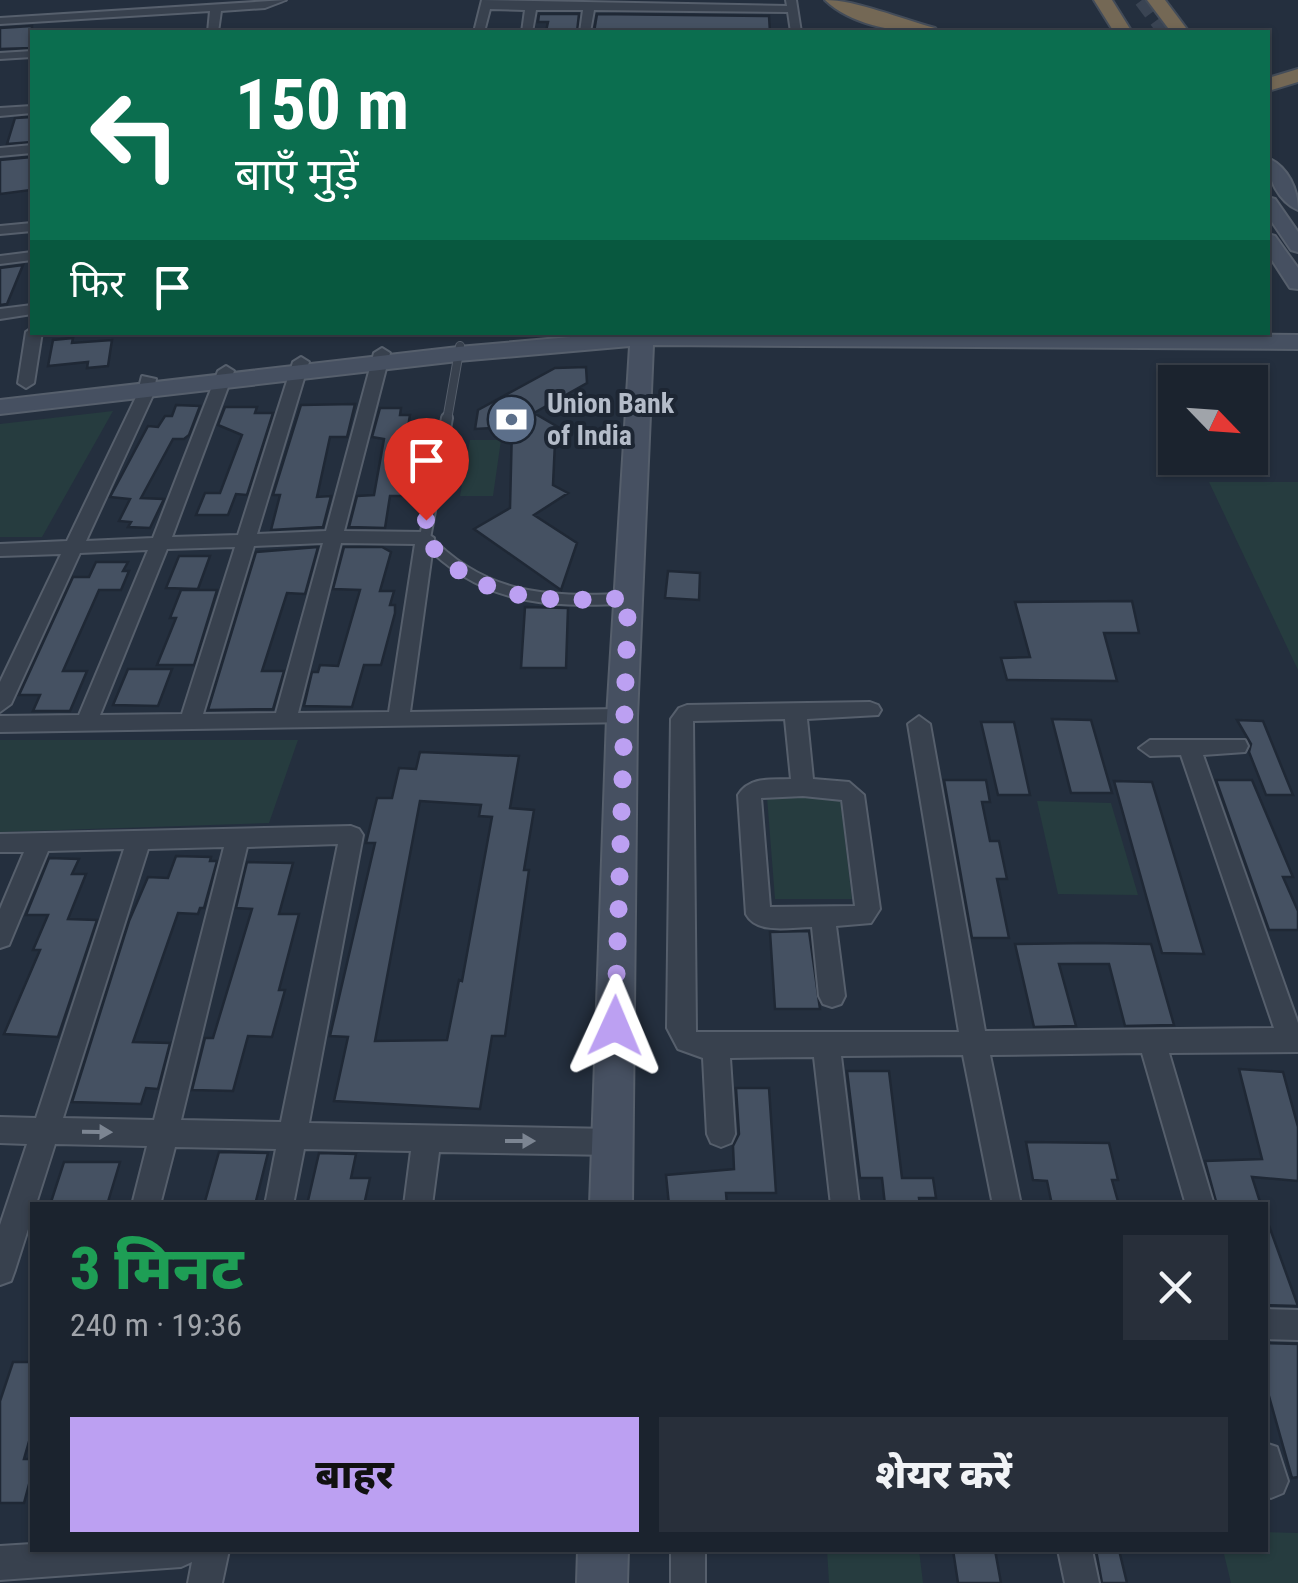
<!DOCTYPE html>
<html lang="hi">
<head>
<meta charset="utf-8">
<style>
	:root { --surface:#1b232e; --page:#282f3a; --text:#f1f3f6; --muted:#a0a4aa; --line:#39404a; --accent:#bca0f2 }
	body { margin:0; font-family:"Roboto Condensed","Noto Sans Devanagari",sans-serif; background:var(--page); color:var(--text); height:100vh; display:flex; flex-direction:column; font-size:38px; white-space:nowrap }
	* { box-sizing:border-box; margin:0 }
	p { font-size:32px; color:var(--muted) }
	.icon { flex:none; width:55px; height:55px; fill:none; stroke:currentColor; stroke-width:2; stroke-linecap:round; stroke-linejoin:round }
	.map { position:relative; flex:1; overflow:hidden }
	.drawer { position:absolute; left:30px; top:1202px; width:1238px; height:350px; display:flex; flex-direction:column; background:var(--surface); border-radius:0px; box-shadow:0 2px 8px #0004,0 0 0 2px var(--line) }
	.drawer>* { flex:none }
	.banner { position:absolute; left:30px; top:30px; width:1240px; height:305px; border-radius:0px; box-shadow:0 2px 8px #0004,0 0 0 2px var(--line); background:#0b6e4f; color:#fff; overflow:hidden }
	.needle { width:65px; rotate:115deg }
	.buttons { position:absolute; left:1158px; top:365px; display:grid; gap:20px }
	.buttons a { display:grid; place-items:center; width:110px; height:110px; border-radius:0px; background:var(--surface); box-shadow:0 2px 8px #0004,0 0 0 2px var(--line); font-size:50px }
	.pin { position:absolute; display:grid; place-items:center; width:85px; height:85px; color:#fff; margin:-102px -42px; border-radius:50% 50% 50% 0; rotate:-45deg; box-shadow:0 0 10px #0007 }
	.pin .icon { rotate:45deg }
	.me { position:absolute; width:110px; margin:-55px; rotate:1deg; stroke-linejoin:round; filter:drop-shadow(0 0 8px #0008) }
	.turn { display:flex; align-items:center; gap:35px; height:210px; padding:0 40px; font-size:45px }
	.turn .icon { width:130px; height:130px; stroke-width:2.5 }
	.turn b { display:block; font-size:70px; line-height:85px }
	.then { display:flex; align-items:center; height:95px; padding:0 40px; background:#0003; gap:20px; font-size:38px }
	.round { display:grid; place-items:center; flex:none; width:105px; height:105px; border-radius:0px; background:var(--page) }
	.headline { display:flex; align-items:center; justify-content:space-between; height:170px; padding:0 40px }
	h1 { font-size:60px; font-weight:800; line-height:75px; color:#1e9e55 }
	.action { display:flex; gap:20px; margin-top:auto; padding:20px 40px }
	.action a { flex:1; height:115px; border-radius:0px; background:var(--accent); color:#111; font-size:40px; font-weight:800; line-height:115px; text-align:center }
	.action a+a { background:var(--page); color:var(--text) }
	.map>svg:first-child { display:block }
</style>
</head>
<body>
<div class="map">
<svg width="1298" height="1583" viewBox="0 0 1298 1583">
	<rect width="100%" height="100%" fill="#242f3e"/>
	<path fill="#263c3f" d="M113,411L42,537H0V424Z
		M470,440H501L493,496H460Z
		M1209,482H1298V670Z
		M0,740H298L269,823L0,832Z
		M767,797H840L852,899H775Z
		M1037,801L1111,803L1138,895L1058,894Z
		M1265,1532L1298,1533V1583H1231L1223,1550H1265Z
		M827,1550H919L923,1583H829Z"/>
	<path fill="#455162" stroke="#1f2835" stroke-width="2.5" fill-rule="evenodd" d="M539,14H579L577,32L546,31L548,22H538Z
		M597,14L769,16L770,32H594Z
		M32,26V48L0,49V28Z
		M32,117V142L7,144L15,118Z
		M32,157L31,190L0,194V160Z
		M23,265L7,304L0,305V268Z
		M73,338L72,343L112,340L108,366L87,368L88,362L48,366L53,340Z
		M586,367L587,383L534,413L570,434L555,442L553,485L568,493L534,515L577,543L561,590L474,529L510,508L512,427L475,429L478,410L555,368Z
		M355,404L347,437H330L317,497L331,496L323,527L271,530L280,495H273L301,405Z
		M176,405L200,406L189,435L184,439H173L141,498L164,499L150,528L128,527L131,522L119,521L130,499L110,497L148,426L158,427L165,416H172Z
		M225,407H257L255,413H273L247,495L236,494L228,515H196L205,493H220L242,435L218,425Z
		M380,408H401L400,415H410L406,439H415L408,496H390L385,528L349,527L357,496L374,495L384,439L372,437Z
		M318,547L305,594L287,593L262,671H284L273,709L208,710L256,552Z
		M344,547H382L391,552L380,591H394L390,605H395V613L381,665H364L352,707L304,706L312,672H318L320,665L338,666L360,590L333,589Z
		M179,556H210L198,589L166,588Z
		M96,562H128L123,571H129L121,590H99L63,671H87L70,711H33L40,695H19L73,577H89Z
		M668,571L700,573L699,600L665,598Z
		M181,590H217L194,665H157L176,618H170Z
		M1132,601L1139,633H1104L1117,681L1007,680L1001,658L1030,657L1015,602Z
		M525,607L568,608L566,668H521Z
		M128,669H172L158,706L113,705Z
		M1052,719L1091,720L1112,793H1071Z
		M1237,720L1263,721L1293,795H1266L1249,752L1251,744Z
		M981,722H1014L1030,795H998Z
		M420,752L519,756L510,808L534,810L524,870H529L505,1036H492L480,1109L334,1101L348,1037L330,1036L375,843H366L377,798H392L399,768L416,769ZM420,801L481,805L479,816L492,817L462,981L459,980L447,1040L375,1041Z
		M944,780H986L990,802H982L990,841H999L1007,879H997L1009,938H972Z
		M1216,780H1252L1293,877H1283L1298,911V930H1269Z
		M1114,781L1152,782L1204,954L1162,953Z
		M176,856L211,857L210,861H217L204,908H200L198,914L178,913L133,1042L170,1043L158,1089L146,1088L141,1104L72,1102L129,921L148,877L168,878Z
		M49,858L79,859L72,874H86L68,919L97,920L58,1037L4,1034L40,950H33L48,915H26Z
		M247,862L293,863L279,914H299L279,990H285L272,1037L248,1036L233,1091L192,1090L205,1038H213L252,909L236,908Z
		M809,931L820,1009H775L770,932Z
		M1091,943L1151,944L1174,1025L1125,1026L1109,964H1059L1076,1026L1034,1027L1015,944Z
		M1239,1069L1283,1072L1298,1127V1181L1252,1177L1261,1205H1217L1205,1161L1262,1159Z
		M847,1071H889L902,1178H933L936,1198H919L920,1205H885L882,1178H860Z
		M736,1088H769L776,1193H726L727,1205H669L666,1175L734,1169L733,1146L739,1134Z
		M1026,1142L1109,1143L1118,1180H1112L1119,1205H1052L1047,1181L1033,1180Z
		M219,1152L268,1153L255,1205H204Z
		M319,1153L356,1154L351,1178H370L364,1205H307Z
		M64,1162H120L107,1205H50Z
		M1265,1223H1268L1298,1306L1265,1305Z
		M1265,1343L1298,1344V1477L1292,1478L1265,1382Z
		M13,1362H32V1431L24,1459H32V1473L24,1503H0V1401Z
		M953,1550H995L1001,1583H958Z
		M1096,1550H1119L1127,1583H1102Z"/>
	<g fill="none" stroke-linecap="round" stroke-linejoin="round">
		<path stroke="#3a4453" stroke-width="16" stroke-dasharray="16 9" stroke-linecap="butt" d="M1142,0L1166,32"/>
		<defs>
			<path id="lane-far1" d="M447,420L460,346"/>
			<path id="lane" d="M447,418L425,538C483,600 545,602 626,599"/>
			<path id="street" d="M286,0L265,8L221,11L218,32H208L210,11L0,24V18Z
				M482,0L787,6L786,0H796L801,32H791L788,12L594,10L590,32H580L583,10H536L532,32H522L525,10L490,9L484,32H474Z
				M32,51V57L0,59V53Z
				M32,106V113L0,116V108Z
				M32,145V153L0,156V148Z
				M32,223V231L0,234V226Z
				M32,252V260L0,264V256Z
				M32,305V314L0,319V309Z
				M32,328V332H42L34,383L26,388L18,383L26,332Z
				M382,348L390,353L344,531L425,532L434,538L410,712L622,709L633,717L630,722L0,732V716L79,715L148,550L80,553L11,704L0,712V682L61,554L0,556V544L67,541L137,395L142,376L156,379L153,395L86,541L153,538L218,371L226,366L234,371L172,537L238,535L293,362L301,357L309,362L257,534L326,531L374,353ZM323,543L276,713L203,714L254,546ZM341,543L415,544L389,712L298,713ZM235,547L182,714L100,715L167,549Z
				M870,702L878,705L881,710L878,715L807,719L813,779L849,782L864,795L880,909L871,923L836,926L845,996L841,1004L832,1007L823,1004L819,996L812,927C791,927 757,935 746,914L738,795C750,776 771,780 791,779L785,719L693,721L696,1032H959L908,724L919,716L930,724L985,1031L1274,1028L1181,755L1150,756L1139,748L1150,740H1245L1248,746L1245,752L1203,755L1298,1023V1052L1169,1053L1214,1205H1186L1142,1053L990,1055L1021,1205H993L963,1055L841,1056L859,1205H831L814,1057L730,1058L735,1134L731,1143L721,1147L711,1143L707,1134L703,1058L678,1049L667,1028L671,719L679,708L687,705ZM803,796L842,800L855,906L770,907L761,798Z
				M351,826L359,829L363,835L309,1123L612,1129L622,1133L626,1142L622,1151L612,1155L439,1152L432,1205H404L411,1151L304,1149L293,1205H265L276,1149L175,1147L160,1205H132L147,1146L55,1144L15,1270L11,1281L0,1285V1225L27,1144L0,1143V1117L36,1118L124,849L48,851L9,945L0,948V909L24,852H0V834ZM338,844L281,1122L181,1120L247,847ZM224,847L154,1120L63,1118L148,849Z
				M1265,1309L1298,1310V1340L1265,1339Z
				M1265,1443L1277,1447L1288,1481L1283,1493L1271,1498L1265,1495Z
				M32,1544V1550H229L222,1583H188L192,1562L181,1567L0,1580V1546Z
				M671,1550H705V1583H671Z
				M1058,1550H1092L1099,1583H1065Z"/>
			<path id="secondary" d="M1268,158C1288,167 1298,189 1298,210C1279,202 1267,178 1268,158Z
				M1268,197L1275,199L1298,232V252L1291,250L1268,216Z
				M1268,234L1275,236L1298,268V289L1290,288L1268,254Z
				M627,332L1298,335V349L653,345L637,717L632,1205H590L607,717L630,346L458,361L0,414V400L458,347Z
				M578,1550H628L627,1583H577Z"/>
			<path id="highway" d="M825,0C856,0 901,19 935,28L938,32C902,34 852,26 825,0Z
				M1094,0H1112L1132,32H1114Z
				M1147,0H1165L1189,32H1171Z
				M1298,69V82L1268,91V78Z"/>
		</defs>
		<use href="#lane-far1" stroke="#565f6c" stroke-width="10"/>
		<use href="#lane" stroke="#565f6c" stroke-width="14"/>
		<use href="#street" stroke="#565f6c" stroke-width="4"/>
		<use href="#secondary" stroke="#565f6c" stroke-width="4"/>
		<use href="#highway" stroke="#434c59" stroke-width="4"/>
		<use href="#lane-far1" stroke="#38414e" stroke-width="8"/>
		<use href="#lane" stroke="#38414e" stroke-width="10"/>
		<use href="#street" fill="#38414e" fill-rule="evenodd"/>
		<use href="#secondary" fill="#465061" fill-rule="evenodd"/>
		<use href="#highway" fill="#746855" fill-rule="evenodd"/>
	</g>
	<defs><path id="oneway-solid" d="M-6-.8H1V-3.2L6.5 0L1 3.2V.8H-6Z" transform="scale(2.5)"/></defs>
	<g fill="#7c8592">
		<use href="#oneway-solid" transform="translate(97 1132) rotate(1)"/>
		<use href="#oneway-solid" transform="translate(520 1141)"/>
	</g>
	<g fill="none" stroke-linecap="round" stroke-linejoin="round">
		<path stroke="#bca0f2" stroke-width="18" stroke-dasharray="0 32.4" d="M426,520L425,538C477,605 552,602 628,598L615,1026"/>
	</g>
	<defs>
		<symbol id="bank-disc" viewBox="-11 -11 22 22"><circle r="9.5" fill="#5c6f8a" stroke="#1d2633"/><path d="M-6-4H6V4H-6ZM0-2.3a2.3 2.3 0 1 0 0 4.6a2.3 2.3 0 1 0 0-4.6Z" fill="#fff"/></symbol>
	</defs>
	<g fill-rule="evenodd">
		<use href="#bank-disc" x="484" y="392" width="55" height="55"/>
	</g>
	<g text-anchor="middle" stroke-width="8" stroke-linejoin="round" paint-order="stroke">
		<g font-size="28" font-weight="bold" fill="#b4bcc9" stroke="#1d2633" text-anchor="start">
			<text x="547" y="413">Union Bank<tspan x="547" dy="32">of India</tspan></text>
		</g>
	</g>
</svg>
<div class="buttons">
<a><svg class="needle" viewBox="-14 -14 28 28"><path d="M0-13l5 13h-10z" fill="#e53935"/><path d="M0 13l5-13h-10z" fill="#a0a4aa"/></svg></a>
</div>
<div class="pin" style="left:426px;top:520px;background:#d93025"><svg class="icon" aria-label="arrive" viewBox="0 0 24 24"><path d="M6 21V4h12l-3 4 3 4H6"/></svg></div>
<svg class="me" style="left:615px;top:1026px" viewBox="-20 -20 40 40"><path d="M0-17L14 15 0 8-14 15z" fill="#bca0f2" stroke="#fff" stroke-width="4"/></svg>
<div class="banner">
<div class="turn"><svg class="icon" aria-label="left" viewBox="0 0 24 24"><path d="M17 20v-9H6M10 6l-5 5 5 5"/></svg><div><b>150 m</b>बाएँ मुड़ें</div></div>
<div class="then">फिर<svg class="icon" aria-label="arrive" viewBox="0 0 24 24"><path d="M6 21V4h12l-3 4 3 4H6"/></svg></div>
</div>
<section class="drawer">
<div class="headline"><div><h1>3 मिनट</h1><p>240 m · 19:36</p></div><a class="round"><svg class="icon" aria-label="close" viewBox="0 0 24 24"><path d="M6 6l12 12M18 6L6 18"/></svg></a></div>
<div class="action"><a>बाहर</a><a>शेयर करें</a></div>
</section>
</div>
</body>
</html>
